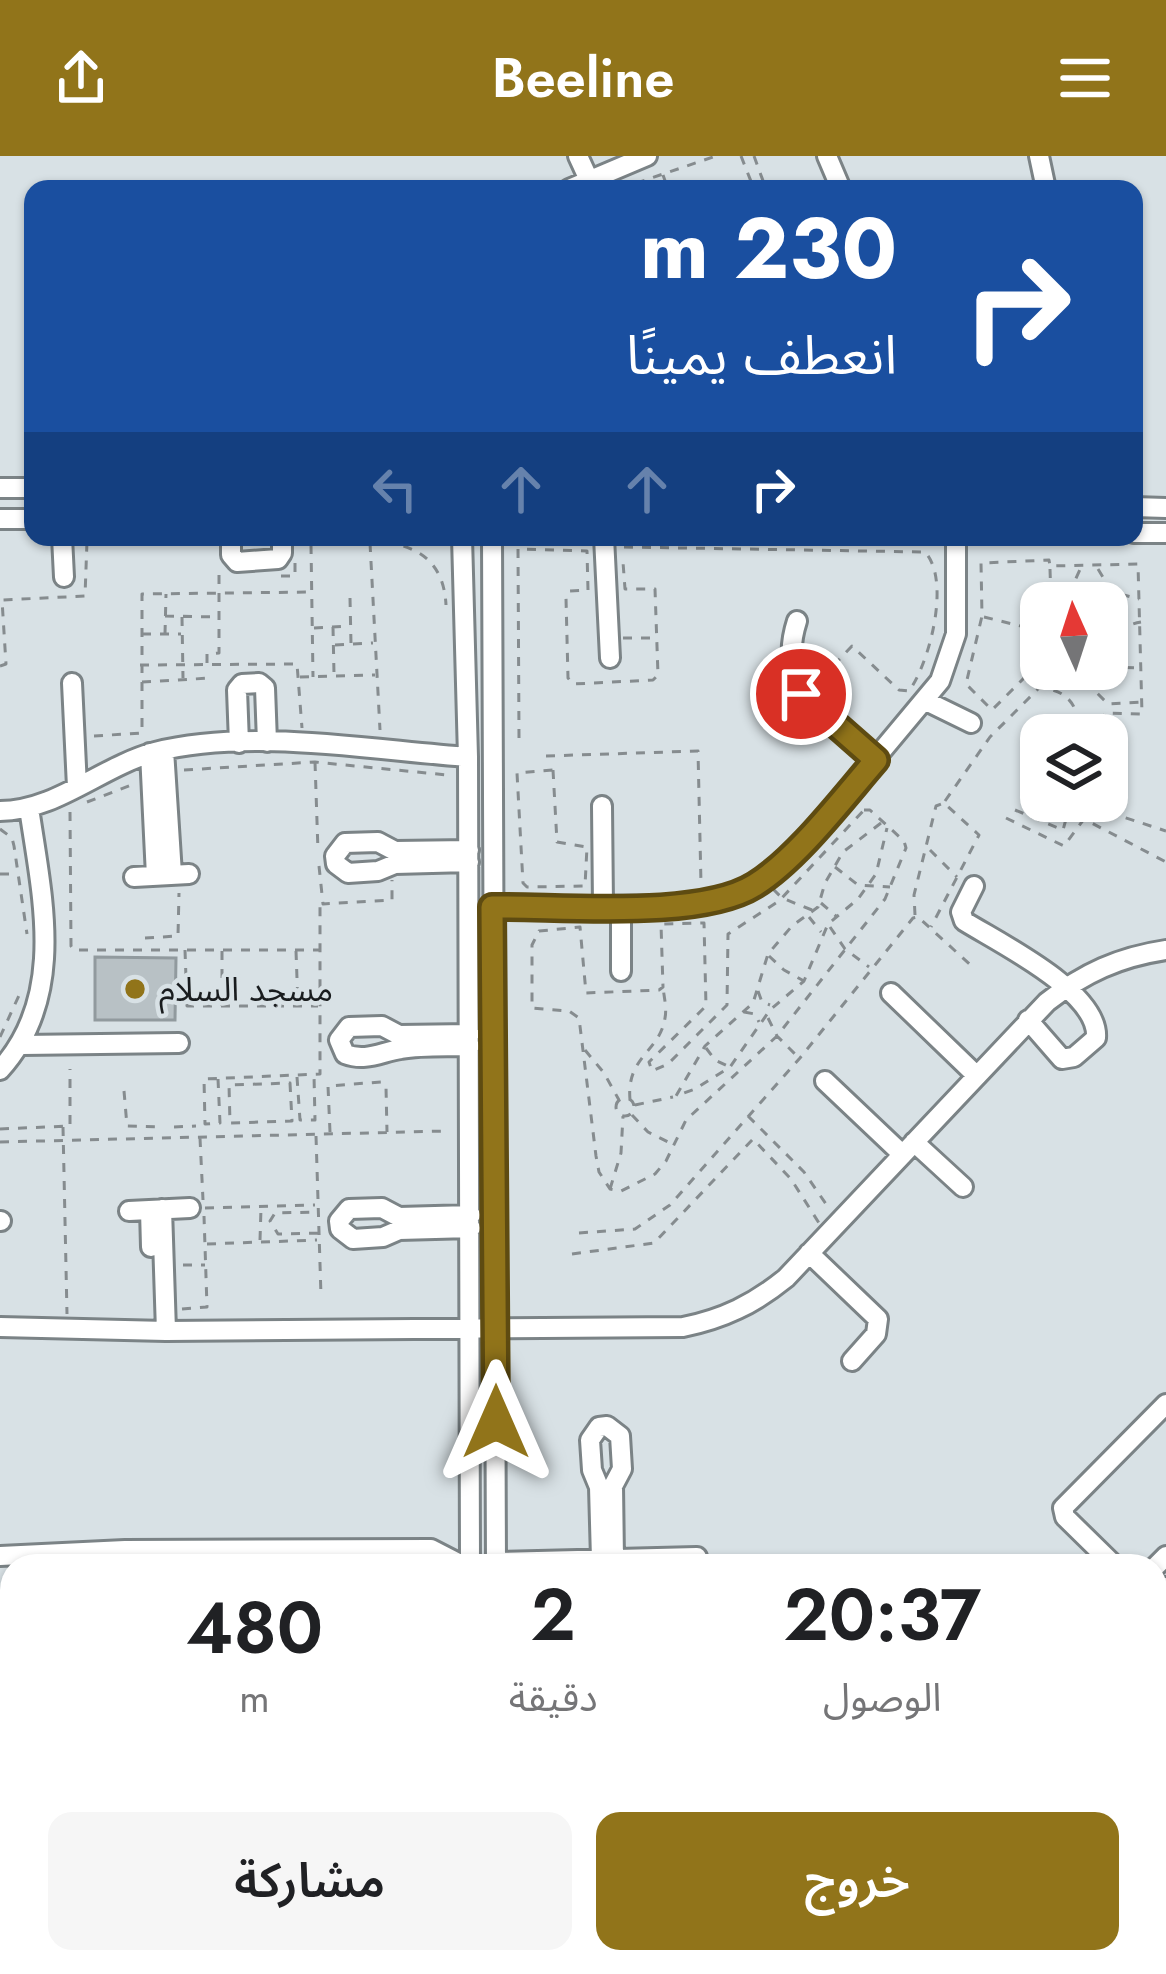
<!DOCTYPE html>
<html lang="ar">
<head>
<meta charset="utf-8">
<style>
	:root { --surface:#fff; --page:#f6f6f6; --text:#202124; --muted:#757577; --accent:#91741a }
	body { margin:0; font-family:Jost,"Noto Sans Arabic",sans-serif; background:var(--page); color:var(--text); direction:rtl; height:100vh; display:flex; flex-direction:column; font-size:45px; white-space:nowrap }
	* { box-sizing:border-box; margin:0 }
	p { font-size:39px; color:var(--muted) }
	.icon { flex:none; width:66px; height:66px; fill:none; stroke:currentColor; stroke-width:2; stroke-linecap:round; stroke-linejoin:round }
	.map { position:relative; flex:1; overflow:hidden; direction:ltr }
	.panel { position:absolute; left:0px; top:1398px; width:1167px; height:420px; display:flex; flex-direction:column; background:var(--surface); border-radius:36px 36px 0 0; box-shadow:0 3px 9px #0004; direction:rtl }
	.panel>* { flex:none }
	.hud { position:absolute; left:24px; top:24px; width:1119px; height:366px; border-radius:24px; box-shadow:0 3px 9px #0004; direction:rtl; background:#1a4fa0; color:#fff; overflow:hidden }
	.needle { width:78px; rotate:357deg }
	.tools { position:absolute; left:1020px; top:426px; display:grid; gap:24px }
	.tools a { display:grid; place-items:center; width:108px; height:108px; border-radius:24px; background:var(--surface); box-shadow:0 3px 9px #0004; font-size:60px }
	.pin { position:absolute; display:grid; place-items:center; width:102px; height:102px; color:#fff; margin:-51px; border:6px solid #fff; border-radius:50%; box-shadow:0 3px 12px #0007 }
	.me { position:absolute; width:132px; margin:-66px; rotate:0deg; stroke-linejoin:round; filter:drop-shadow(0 0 9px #0008) }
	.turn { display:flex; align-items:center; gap:42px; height:252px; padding:0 48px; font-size:54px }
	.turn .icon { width:156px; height:156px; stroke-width:2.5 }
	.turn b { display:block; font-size:84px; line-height:102px }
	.lanes { display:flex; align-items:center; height:114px; padding:0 48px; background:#0003; justify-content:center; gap:60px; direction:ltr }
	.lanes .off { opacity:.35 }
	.eta { display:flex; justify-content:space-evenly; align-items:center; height:204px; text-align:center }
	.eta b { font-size:72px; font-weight:600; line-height:84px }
	.action { display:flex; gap:24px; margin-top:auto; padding:24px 48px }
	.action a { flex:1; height:138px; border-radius:24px; background:var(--accent); color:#fff; font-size:48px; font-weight:600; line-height:138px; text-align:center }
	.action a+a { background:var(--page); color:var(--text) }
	header { display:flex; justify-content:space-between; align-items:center; height:156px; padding:0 48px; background:var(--accent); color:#fff; font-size:54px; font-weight:600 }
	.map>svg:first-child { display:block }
</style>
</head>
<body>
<header><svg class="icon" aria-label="menu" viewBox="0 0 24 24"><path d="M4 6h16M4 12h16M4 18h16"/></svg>Beeline<svg class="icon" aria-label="share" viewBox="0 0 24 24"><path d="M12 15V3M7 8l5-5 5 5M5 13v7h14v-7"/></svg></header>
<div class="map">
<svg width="1166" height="1818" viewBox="0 0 1166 1818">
	<rect width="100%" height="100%" fill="#d8e1e5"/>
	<path fill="#b8c1c5" stroke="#919a9e" stroke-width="3" d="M95,801L176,802L175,864H95Z"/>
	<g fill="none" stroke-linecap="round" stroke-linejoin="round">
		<defs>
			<path id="minor" d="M578,0L589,24
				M827,0L841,33
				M1039,0L1046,33
				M569,33L647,0
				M0,332H33
				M1134,351L1166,352
				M0,363H33
				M1134,377H1166
				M62,381L64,421
				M231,381V399L237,406L278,403L282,397V381
				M462,381L468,601L470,1410
				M492,381L496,1410
				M604,381L610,502
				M797,465C774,536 828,562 876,604
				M72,527L77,631
				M926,545L971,567
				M239,587L237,534L242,528L259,527L265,532L267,586
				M164,594L172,718
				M150,597L156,720
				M602,650L603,750
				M0,655C56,655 102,610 155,596C250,572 371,594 468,601
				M469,694L395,695L378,686L345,687L335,700L336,708L348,717L378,715L395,708L469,706
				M134,721L189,718
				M974,730L961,756L964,765C999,787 1100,836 1096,882L1074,901L1062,903L1028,864
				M492,751L695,749L733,740L763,724L824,664L940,525L956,478V381
				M621,815V750
				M891,837L977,920
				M470,878L399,879L382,870L349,871L339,884L345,898C366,906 381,896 401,893C423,889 448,891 470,890
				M22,889L179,887
				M0,914C67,840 42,741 29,652
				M825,925L902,998
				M914,986L963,1031
				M162,1053L166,1175
				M150,1054L151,1091
				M129,1055L190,1052
				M471,1059L399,1061L382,1052L349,1053L339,1065L340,1073L353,1083L383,1081L399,1074L471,1072
				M0,1065H1
				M809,1097L878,1163L876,1178L852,1205
				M0,1171L166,1175L683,1171C723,1163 754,1148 786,1122L1047,846C1084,817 1119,801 1166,794
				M0,1400L125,1394L431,1393L464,1410
				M601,1403L599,1331L592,1314L590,1284L599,1271L607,1270L620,1280L622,1313L613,1330L614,1403
				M496,1406L697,1401
				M1115,1410L1065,1361L1063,1352L1166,1248
				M1155,1411L1166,1400
				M1155,1443L1166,1431
				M473,1806V1818
				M501,1806V1818
				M707,1818C720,1807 746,1804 761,1810L762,1818
				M874,1818H898"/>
		</defs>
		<use href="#minor" stroke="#7b8386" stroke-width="24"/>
		<path stroke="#868c8f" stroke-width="3" stroke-dasharray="9 9" stroke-linecap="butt" d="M741,0L754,33
			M754,0L766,33
			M663,19L668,33
			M619,33L716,0
			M296,387C355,386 442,368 446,449
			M370,387L380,574
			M311,389L313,521
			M624,391L925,396C951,424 930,506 909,535L899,534L852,490L817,527
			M1050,413L1051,445
			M1098,413L1112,436L1139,443
			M281,420H295V407
			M1073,432L1087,447
			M350,442L351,488
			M1051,447L1072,431L1082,409
			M1103,447L1112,436
			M165,460L217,461
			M182,461L183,522
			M984,461L1041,475
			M333,471L334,518
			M314,472L350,470
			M142,478H181
			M165,478L166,438
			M623,482H656
			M335,489L373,487
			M207,507V498L219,497V414
			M140,509L297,508L302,572
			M0,510L6,508L2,444L85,440L87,385H213
			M1041,511L1031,515L992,554L966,528L982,460L981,407L1049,404L1050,410L1138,408L1142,558L1105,557L1100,579
			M1107,511L1141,512
			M1110,511C1106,487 1117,470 1141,466
			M1051,513L1086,526L1108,548L1141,546
			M300,521L375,519
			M142,526L211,522
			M94,580L142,577V438L312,436
			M519,582L518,393L587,395L588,434L570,435L566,442L568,522L573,528L653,524L658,519L655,433H625L623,406
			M546,600L698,595L701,728
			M315,606L318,695
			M184,614L315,606L447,619
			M553,614L557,686L587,691L585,730L527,731L523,727L517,617Z
			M945,645L990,581L1039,532C1069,533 1080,552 1079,579
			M1094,645L1120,660L1166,675
			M87,646L134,628
			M864,654H870L904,685L906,692L885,743L777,880L686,964L666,1005L655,1018L621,1035L610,1033L599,1016L596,1000L579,862L569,855L532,852V789L539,775L580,771L586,837L659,834L663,831L661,768L704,767L706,850L649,906L652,915L668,908L727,849L728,778L779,745Z
			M1015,654L1063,674L1071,645
			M70,656L71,790L74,794H320
			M1006,662L1064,690L1084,663L1166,706
			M881,667L843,696L825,727L818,751L792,770L768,798L753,847L705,890L676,940L695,933L730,911L770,854L804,825L828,768L858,743L876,718L887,672
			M0,673L12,682L14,690L27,778
			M930,694L957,721
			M319,710L323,748L392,744V724
			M835,711L858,729L890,731
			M0,718H17
			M773,733L782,742L812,754
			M821,747L836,760
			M915,759L914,739L936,650L944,647L979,679L931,771
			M809,761L821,776
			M830,771L845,793L869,811
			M145,782L178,780L179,737
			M185,794L187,850H318
			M222,795V850
			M296,795L298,850
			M769,800L784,814L804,825
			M758,835L762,846L770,849
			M744,856L755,858L759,866
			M768,862L777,880L798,901
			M0,881L21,835
			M706,892L715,904L730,911
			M585,894L604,917L619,944
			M297,921L300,964H315L314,919
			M218,923L220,967L205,968L204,923L320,918V750
			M290,927L292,965L230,967L229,929Z
			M124,935L127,970L160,971
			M616 951a9 9 0 1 1 18 0a9 9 0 1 1-18 0Z
			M630,944C626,900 660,896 665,862C667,852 664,841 663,831
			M635,949L673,941
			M632,959L648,976L672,988
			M748,960L804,1016L826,1048
			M63,971L67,1158
			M174,971L196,970
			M0,973L70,970V913
			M330,976L328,930L381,926L386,931L387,976
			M316,980L321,1140
			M200,982L203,1044
			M0,986L447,975
			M610,1033L621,997L623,960
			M205,1052L315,1049
			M318,1077L278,1078L270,1065L275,1057L318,1056
			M579,1077L635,1073L670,1049L800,902L913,762L918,761L975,813
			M260,1084L261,1052
			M207,1088L317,1084
			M572,1098L654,1087L753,983L791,1023L819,1067
			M183,1109H205
			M182,1153L207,1151L204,1060
			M609,1806L610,1818
			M684,1806L685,1818"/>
		<use href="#minor" stroke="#fff" stroke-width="18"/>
	</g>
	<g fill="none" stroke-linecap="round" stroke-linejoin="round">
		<defs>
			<path id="route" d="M496,1266L492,751C561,750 699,764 755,729C797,703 843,642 876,604L801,538"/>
		</defs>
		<use href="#route" stroke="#5e4b11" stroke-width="30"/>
		<use href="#route" stroke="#91741a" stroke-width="21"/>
	</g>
	<circle fill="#91741a" stroke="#d8e1e5" stroke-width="4.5" cx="135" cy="833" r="12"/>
	<g text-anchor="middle" stroke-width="9" stroke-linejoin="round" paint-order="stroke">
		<g font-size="33" fill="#191c1e" stroke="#d8e1e5" text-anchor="start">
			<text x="159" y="845">مسجد السلام</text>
		</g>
	</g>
</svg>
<div class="tools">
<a><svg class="needle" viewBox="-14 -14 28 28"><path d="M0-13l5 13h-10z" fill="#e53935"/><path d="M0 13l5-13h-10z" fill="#757577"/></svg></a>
<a><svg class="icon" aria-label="layers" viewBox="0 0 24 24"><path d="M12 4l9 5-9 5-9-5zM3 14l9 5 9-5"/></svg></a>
</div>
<div class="pin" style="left:801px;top:538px;background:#d93025"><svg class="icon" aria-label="arrive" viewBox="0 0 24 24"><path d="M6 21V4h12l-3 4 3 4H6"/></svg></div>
<svg class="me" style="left:496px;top:1266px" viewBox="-20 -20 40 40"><path d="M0-17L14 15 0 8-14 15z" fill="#91741a" stroke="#fff" stroke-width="4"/></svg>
<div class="hud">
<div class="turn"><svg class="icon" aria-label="right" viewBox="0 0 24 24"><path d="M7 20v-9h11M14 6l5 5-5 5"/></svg><div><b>230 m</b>انعطف يمينًا</div></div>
<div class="lanes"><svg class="icon off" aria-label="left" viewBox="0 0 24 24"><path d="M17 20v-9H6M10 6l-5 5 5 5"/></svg><svg class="icon off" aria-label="ahead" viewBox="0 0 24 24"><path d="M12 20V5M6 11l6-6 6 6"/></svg><svg class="icon off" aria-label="ahead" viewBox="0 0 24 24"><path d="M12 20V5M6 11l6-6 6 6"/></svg><svg class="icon" aria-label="right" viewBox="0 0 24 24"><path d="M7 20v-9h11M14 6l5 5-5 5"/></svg></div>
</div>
<section class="panel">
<div class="eta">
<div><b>20:37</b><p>الوصول</p></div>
<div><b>2</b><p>دقيقة</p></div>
<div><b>480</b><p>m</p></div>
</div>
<div class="action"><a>خروج</a><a>مشاركة</a></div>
</section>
</div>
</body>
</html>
